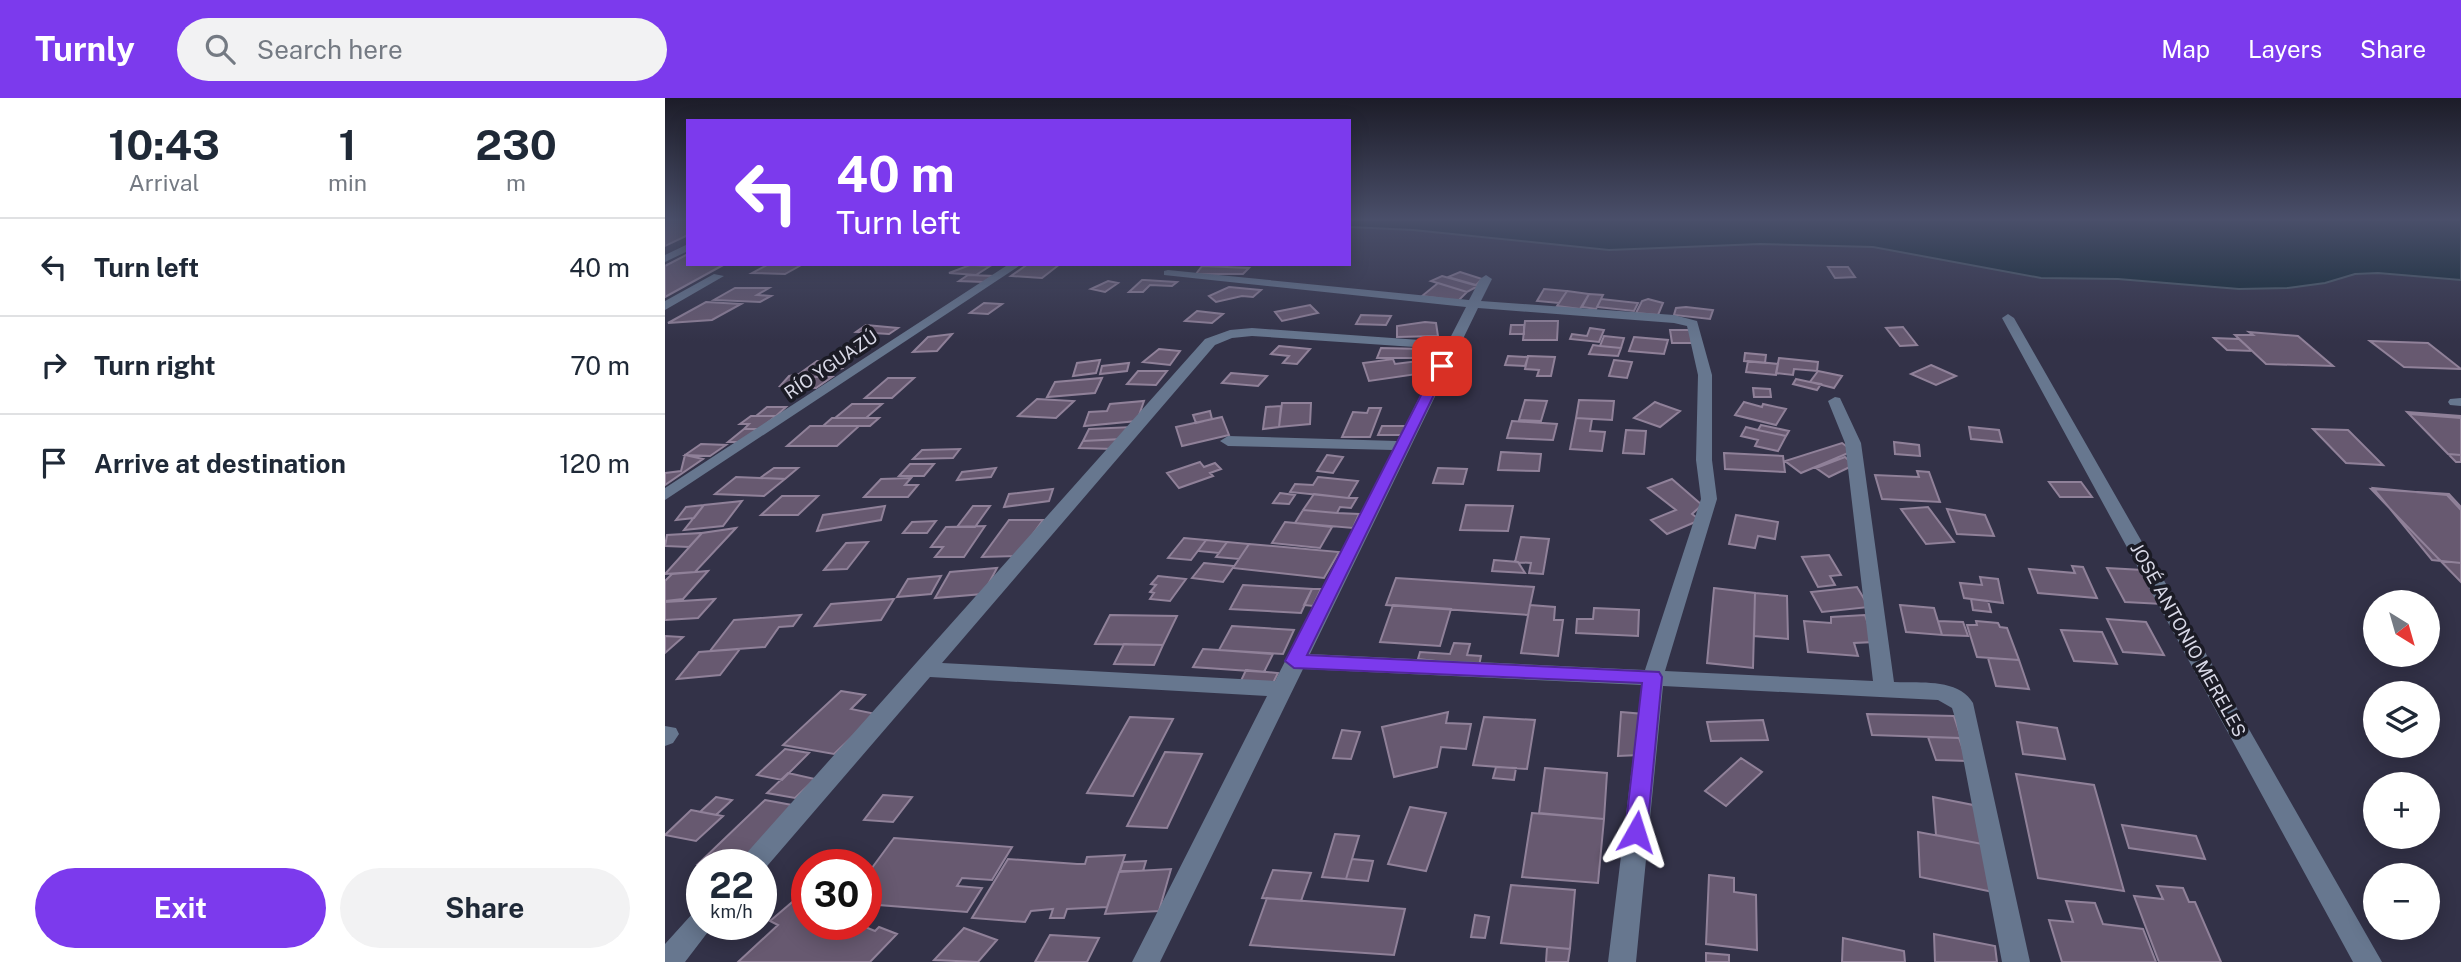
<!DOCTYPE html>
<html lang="en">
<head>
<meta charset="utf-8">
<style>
	:root { --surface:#fff; --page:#f2f2f3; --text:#1f2937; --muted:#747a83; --line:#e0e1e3; --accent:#7c3aed }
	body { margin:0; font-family:"Public Sans",sans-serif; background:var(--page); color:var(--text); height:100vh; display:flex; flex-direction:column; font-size:26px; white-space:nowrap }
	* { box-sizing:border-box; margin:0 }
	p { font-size:23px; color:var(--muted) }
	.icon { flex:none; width:38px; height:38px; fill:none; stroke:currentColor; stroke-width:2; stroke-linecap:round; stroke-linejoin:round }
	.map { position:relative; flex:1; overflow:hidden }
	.side { display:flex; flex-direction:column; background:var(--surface); width:665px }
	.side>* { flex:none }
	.banner { position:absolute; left:21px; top:21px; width:665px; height:147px; border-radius:0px; box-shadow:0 4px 18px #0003; background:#7c3aed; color:#fff; overflow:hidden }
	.needle { width:46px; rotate:143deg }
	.buttons { position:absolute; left:1698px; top:492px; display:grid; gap:14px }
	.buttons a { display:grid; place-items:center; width:77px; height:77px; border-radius:50%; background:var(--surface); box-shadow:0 4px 18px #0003; font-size:35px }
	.speed { position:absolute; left:21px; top:751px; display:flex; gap:14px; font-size:35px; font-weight:700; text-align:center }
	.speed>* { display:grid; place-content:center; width:91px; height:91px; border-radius:50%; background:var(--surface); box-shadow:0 4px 18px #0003; line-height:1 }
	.speed small { font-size:18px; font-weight:400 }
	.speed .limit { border:10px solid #d22; background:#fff; color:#111 }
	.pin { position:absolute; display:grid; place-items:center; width:60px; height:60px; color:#fff; margin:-30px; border-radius:14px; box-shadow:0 4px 10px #0006 }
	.me { position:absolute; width:77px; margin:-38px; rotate:6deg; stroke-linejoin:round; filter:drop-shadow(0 0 5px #0008) }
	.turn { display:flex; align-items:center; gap:24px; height:147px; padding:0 35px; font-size:32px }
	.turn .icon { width:91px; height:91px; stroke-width:2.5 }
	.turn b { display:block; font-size:49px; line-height:60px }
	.eta { display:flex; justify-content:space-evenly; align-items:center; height:119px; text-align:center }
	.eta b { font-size:42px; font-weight:700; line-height:49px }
	.button { display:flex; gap:14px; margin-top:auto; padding:14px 35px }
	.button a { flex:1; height:80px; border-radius:42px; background:var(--accent); color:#fff; font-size:28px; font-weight:700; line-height:80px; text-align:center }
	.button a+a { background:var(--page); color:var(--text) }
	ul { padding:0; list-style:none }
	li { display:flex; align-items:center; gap:21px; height:98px; padding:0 35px; border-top:2px solid var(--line) }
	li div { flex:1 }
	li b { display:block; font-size:26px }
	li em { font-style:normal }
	header { display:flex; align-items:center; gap:42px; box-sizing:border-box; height:98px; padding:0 35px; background:var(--accent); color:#fff }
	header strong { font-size:33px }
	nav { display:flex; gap:38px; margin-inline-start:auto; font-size:24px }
	.search { width:490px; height:63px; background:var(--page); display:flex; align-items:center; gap:18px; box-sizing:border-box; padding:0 24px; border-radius:38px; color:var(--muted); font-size:26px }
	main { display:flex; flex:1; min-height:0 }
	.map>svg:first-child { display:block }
</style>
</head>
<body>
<header>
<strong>Turnly</strong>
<div class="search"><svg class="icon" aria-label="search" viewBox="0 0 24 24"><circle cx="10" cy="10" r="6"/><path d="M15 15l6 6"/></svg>Search here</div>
<nav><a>Map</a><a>Layers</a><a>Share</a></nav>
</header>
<main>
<section class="side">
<div class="eta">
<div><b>10:43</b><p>Arrival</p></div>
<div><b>1</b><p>min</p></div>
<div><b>230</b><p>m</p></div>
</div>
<ul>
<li><svg class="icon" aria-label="left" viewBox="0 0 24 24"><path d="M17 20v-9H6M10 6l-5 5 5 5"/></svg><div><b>Turn left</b></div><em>40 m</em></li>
<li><svg class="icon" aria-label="right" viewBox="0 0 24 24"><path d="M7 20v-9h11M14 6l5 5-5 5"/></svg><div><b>Turn right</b></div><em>70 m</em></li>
<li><svg class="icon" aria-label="arrive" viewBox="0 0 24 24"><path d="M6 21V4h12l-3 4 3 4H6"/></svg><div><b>Arrive at destination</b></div><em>120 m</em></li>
</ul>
<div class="button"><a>Exit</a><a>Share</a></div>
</section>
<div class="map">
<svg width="1796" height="864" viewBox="0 0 1796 864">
	<rect width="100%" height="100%" fill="#333248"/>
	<path fill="#0e2631" stroke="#4b5c68" stroke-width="2" d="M684,122H1796V182L1713,175L1690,176L1660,185L1623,190L1574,191L1453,181L1376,180L1208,149L1095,146L944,152L748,132L684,129Z"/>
	<path fill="#675970" stroke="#908199" stroke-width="2" d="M0,122H23V137L0,148Z
		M23,156V166H60L0,199V168Z
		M104,166H138L120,176L87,175Z
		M363,166H395L377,180L346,178Z
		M305,167L325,168L311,177L284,175Z
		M537,168L584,170L578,176H531Z
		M1163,169H1183L1190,179L1170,180Z
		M795,174L817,181L811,187L783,179Z
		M303,177L328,178L319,184L294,183Z
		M777,178L813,188L802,194L766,183Z
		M477,182H480L512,184L507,188L485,187L478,194H464Z
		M443,183L453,185L440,194L426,191Z
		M773,185L802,194L793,203L757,198Z
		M564,189L596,192L588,199L577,198L551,204L544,198Z
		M70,190H104L92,197L106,198L95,204L49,202Z
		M879,191L902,193L894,205L872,203Z
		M902,193L924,196L915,211L892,208Z
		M924,196L938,197L931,211L917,209Z
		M936,201L973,205L969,213L932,209Z
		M983,201L998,205L993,217L971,215L977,203Z
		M41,204L76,206L47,222L3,225Z
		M319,205L337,206L323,216L305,215Z
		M645,207L653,215L617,223L610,214Z
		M1021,209L1048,212L1045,221L1009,217L1011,210Z
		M532,213L558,216L547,225L520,223Z
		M696,217L726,218L721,227L691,226Z
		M860,223H893L892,242H858Z
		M760,224L771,225L773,238L732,239V228Z
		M201,227L233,230L224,236L191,234Z
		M846,227H859V236H845Z
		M1238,229L1252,247L1235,248L1221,230Z
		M925,230L939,232L934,244L905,241L907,236L922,238Z
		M1005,232H1025L1027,245H1007Z
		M1584,234L1633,238L1668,268L1601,266L1570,237H1588Z
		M287,236L272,253L248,254L263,239Z
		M939,238L959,240L956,250L935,248Z
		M969,239L1003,242L999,256L964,253Z
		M1549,240L1574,241L1587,253L1562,252Z
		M194,242L210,243L198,251H181Z
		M1705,243L1763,245L1796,271L1739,269Z
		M928,247L935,248L956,250L953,258L924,256Z
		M614,248L645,251L632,266L618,265L624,258L606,256Z
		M716,250L758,251L755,260H712Z
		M494,251L515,253L505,267L478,264Z
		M1080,255L1101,257L1100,265L1079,263Z
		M843,258L863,259L860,268L840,267Z
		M863,258L890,259L886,278H872L874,272L860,271Z
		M1114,260L1153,264L1152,273L1129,271L1128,277L1111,275Z
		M728,261L730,266L761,262L766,274L704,283L698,265Z
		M435,262L431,275L408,278L412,265Z
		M949,262L967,264L962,280L944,278Z
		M152,263L179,265L178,270L150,279L124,278L134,276Z
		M1083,263L1113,266L1111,277L1081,274Z
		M464,265L462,273L435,276L437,268Z
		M1266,267L1291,278L1271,287L1246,276Z
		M473,273H502L491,287L462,286Z
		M1153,273L1177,278L1169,290L1145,284Z
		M566,275L602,278L593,288L557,285Z
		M124,278L150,279H167L151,290L115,288Z
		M223,280H249L227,300H200Z
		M437,280L430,295L382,299L390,284Z
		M1131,281L1145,284L1156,286L1152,292L1128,286Z
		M1088,290L1105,291L1106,299H1089Z
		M372,301L409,303L391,320L353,318Z
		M860,302L882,303L876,323L854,322Z
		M914,302L949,303L947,322L911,320Z
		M479,303L472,323L419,328L424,314L442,313L445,306Z
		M990,304L995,306L1015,313L995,329L969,320Z
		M1079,304L1097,309L1098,306L1121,311L1111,327L1070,317Z
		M617,305H646L645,326L614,329Z
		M187,306H217L201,320H170Z
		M616,308L614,329L598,331L601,309Z
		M102,309H121L111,318H91Z
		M704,310H716L705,339H677L688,314L702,315Z
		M545,313L547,321L531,325L528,317Z
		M1742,314L1796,318V357L1783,356Z
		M1744,316L1796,320V364H1791Z
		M86,318H111L95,331H79L84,326H75Z
		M557,319L564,337L517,348L511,329Z
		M167,320H214L205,328H158Z
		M911,320L927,321L925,333L940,334L937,353L905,351Z
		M847,323L892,326L888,342L842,340Z
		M1096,327L1124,333L1121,338L1093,332Z
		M145,328H194L172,348H122Z
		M717,328H744L739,337H713Z
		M467,329L459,341L418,343L424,331Z
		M1081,329L1093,332L1121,338L1113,353L1090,348L1093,342L1076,338Z
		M1304,329L1334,332L1337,344L1306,341Z
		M79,331H95L80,344H63Z
		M1648,331L1683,332L1718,367L1681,365Z
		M961,332L981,333L979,356L958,355Z
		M459,341L449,351L414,350L418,343Z
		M1229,344L1254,347L1255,358L1230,356Z
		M1177,345L1188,353L1136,375L1120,363Z
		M36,346L61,347L45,358L20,357Z
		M295,351L288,360L248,361L257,352Z
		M836,354L876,356L874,373L833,372Z
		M1059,355L1118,358L1120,374L1060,371Z
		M20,357L38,361L0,387V375L16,373Z
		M662,357L678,359L668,375L652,373Z
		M1180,359L1189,367L1164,379L1151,370Z
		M535,364L539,369L550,365L556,371L545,375L548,378L514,390L502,375Z
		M245,366H269L259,378H234Z
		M109,370H133L120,381L95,380Z
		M331,370L326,379L292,382L297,374Z
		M773,370L802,371L798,386L768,385Z
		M1252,373L1264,374L1275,404L1217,401L1210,377L1254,379Z
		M71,379L95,380L120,381L99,398L50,396Z
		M653,379L693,383L683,400L625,394L630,386L648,387Z
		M246,380L240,387H253L243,399H199L216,381Z
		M1007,381L1037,407L1027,416L1035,422L1002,436L986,422L1011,412L983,390Z
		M1384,384H1416L1427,399H1395Z
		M1708,390L1782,397L1796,412V465L1767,462Z
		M388,391L384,403L339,409L344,396Z
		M1706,391L1784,396L1796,409V484Z
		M615,395L630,397L624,406L608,405Z
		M649,396L683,400H692L686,410L675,409L672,415L638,412Z
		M117,398H153L133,417H96Z
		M77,403L58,428L19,432L39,407Z
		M39,407L29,420L11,422L21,409Z
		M801,407L848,408L843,433L795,432Z
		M220,408L216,422L152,433L158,417Z
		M308,408H325L310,429H292Z
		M1263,409L1289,444L1261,446L1236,411Z
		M1282,411L1320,417L1329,438L1292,436Z
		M638,412L672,415L694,416L688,430L630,425Z
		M1071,417L1113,424L1110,441L1093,438L1090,450L1064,446Z
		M344,422H378L352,458L317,459Z
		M271,423L262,435H238L247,424Z
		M620,424L630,425L667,429L655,450L607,445Z
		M320,428L299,459H270L278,449H266L281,429Z
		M71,430L30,474L0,476L37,435Z
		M37,435L24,449L0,448L2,437Z
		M856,439L884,441L878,476L864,475L866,465L850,464Z
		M519,440L541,442L526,462L503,460Z
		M541,442L562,444L554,455L533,453Z
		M203,444L182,471L159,472L181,445Z
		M562,444L584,446L574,461L551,459Z
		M584,446L674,454L659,480L568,470Z
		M1164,457L1176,477L1165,478L1170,487L1153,489L1137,459Z
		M829,462L853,464L860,475L827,473Z
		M539,465L569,468L558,484L527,480Z
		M1407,468L1418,469L1432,500L1373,495L1364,471L1410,475Z
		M332,470L318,496L270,500L285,474Z
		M1442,470L1478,472L1497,506L1460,504Z
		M43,473L18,501L0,503V483L7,476Z
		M276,478L266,496L232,499L243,481Z
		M493,478L521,481L505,503L485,501L489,495L485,494L491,487L486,486Z
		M1315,479L1333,481L1338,505L1299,500L1295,485L1317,487Z
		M731,480L869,489L863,517L721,507Z
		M578,487L647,491L636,515L565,511Z
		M1192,489L1204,509L1157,514L1146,494Z
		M1049,490L1090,495L1088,570L1042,565Z
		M647,491H656L648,508L639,507Z
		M1090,495L1122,498L1123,541L1089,538Z
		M50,501L33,520L0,522V504Z
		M229,501L216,522L150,528L166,506Z
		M1306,501L1323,503L1326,514L1308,512Z
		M728,507L786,511L775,548L715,544Z
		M865,507L890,509L889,522H898L893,558L856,555Z
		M1235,507L1269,510L1277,537L1241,534Z
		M929,510L974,512L973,538L911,535L912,521H928Z
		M136,517L128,528L114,529L100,549L45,553L69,522Z
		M445,517L512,518L498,547L430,546Z
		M1200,517L1209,544L1189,545L1193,558L1143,554L1139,523L1166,525V519Z
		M1442,521L1481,524L1499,557L1458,554Z
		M1273,523L1298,524L1303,538L1277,537Z
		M1311,523L1333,525L1335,529L1342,530L1354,562L1312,559L1302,527H1312Z
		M567,528L629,532L618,556L554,552Z
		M1396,532L1437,534L1452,566L1409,563Z
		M0,538L18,539L0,555Z
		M789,545L805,546L802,557L816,558L814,568L753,561L755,554L785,556Z
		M459,546L498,547L489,567L449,566Z
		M75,551L55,577L12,581L34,554Z
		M538,551L554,552L608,556L599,574L528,569Z
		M1323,560L1354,562L1364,591L1331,588Z
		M581,572L613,575L606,589L574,587Z
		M176,593L200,597L186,611L211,616L169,656L118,647Z
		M783,614L781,625L806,626L801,651L776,649L772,669L729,679L717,629Z
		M956,614L979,616L975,657L953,658Z
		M1202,616L1289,618L1296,640L1207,637Z
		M465,619L508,621L468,698L422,695Z
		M819,619L870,622L862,671L808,667Z
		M1098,622L1103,642L1046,643L1042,624Z
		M1352,624L1392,630L1400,661L1358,656Z
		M677,632L695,634L686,661L668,660Z
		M1263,639L1294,640L1302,663L1271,662Z
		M120,651L144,655L117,682L92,677Z
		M500,654L537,656L502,730L462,728Z
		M1076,660L1097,674L1061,708L1040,693Z
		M831,669L851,670L849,682L828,680Z
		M880,670L942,675L939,721L874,715Z
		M123,675L150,681L130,700L102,695Z
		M1351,676L1429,687L1459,793L1373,780Z
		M218,697L247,699L228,724L199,722Z
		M51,699L67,702L51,717L35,714Z
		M1268,699L1308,707L1327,748L1271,737Z
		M100,702L127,707L100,745L78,766H33Z
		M745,709L781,715L761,773L723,766Z
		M26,712L58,718L31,743L0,737Z
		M867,715L939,721L933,785L857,779Z
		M1457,727L1531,738L1540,761L1464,750Z
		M1253,734L1323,747L1328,794L1255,779Z
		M670,736L694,738L681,781L657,779Z
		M229,740L347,749L327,782L297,780L292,788L317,790L302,814L201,806V778Z
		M460,757L442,809L402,811L399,820H385L388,811L366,813L360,824L307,820L343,761L412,766H420L422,759Z
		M687,761L708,763L703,783L681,781Z
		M481,763L478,773H455L458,764Z
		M506,771L494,813L440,816L454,774Z
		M608,772L646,775L636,803L597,800Z
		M1044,777L1069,780V794L1091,797L1092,852L1041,846Z
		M846,787L910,792L905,851L836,845Z
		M1492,788L1518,790L1524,804H1530L1556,864H1494L1469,798L1498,801Z
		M132,800L142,804V826H193L210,833L214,829L232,836L205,864H73L113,827L105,823Z
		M602,800L740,811L729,857L585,847Z
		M1401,803L1430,805L1438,826L1478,831L1491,864H1397L1384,822L1408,824Z
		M810,817L824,819L820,840L806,839Z
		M299,830L332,842L313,864L269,862Z
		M1269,836L1330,848L1332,864H1270Z
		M385,837L434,840L422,864H370Z
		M1178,840L1239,853L1240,864H1177Z
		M882,849L905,851L903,864H881Z
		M1041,855L1064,857V864H1041Z"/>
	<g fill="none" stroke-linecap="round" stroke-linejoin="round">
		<path fill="#67778f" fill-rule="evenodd" d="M23,146V153L0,164V157Z
			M344,166H357L0,402V390Z
			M503,172L804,202L815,181L821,177L827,181L816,203L1009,217L1032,223L1047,277V362L1052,401L1000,573L1208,583L1180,345L1163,303L1170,299L1175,300L1196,345L1229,584C1253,585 1294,580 1308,605L1365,864H1337L1291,623L1287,610L1273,602L998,588L971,864H943L977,587L638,571L495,864H467L602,598L265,579L97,774L96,766H76L79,758L540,241L565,232L587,230L783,244L801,209L499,177V173ZM813,210L1009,225L1022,228L1033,277L1031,362L1036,401L980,572L645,556ZM587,238L779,251L732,343L563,338L555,343L563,348L728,352L610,583L277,565L550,247L567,240Z
			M49,176L59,178L0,212V203Z
			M1343,216L1349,220L1717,864H1688L1337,220Z
			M1796,300V308L1785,307L1783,304L1785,301Z
			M0,628L11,630L14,636L8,645L0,648Z
			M37,812V826H49L20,864H0V846L28,815Z"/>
	</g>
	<linearGradient id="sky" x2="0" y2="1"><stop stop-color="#1c1c28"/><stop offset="0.5" stop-color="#4a4f6a"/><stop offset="1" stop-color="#4a4f6a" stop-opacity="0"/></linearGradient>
	<rect width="1796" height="243" fill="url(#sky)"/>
	<path fill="#7c3aed" stroke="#51269a" stroke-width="2" d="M777,264L783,268L642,557L994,574L997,579L982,734L979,741L971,744L963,741L960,734L977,585L629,570L620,563L771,268Z"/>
	<g text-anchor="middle" stroke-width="7" stroke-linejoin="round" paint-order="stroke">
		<g font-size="18" fill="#d9d9e7" stroke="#1b1b25">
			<text transform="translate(166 267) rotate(-34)" y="6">RÍO YGUAZÚ</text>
			<text transform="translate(1523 542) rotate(61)" y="6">JOSÉ ANTONIO MERELES</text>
		</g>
	</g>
</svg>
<div class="buttons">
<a><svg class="needle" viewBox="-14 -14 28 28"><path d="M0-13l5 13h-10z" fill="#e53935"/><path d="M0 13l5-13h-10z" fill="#747a83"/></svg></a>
<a><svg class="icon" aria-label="layers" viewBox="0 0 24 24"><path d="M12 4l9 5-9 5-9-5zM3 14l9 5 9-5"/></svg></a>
<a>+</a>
<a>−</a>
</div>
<div class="speed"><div>22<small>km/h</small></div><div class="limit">30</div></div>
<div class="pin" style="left:777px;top:268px;background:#d93025"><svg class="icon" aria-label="arrive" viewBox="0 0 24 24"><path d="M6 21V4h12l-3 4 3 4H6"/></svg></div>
<svg class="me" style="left:971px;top:734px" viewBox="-20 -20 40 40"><path d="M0-17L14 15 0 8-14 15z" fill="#7c3aed" stroke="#fff" stroke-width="4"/></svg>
<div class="banner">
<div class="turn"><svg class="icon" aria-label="left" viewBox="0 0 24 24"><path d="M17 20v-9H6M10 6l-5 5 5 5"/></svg><div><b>40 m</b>Turn left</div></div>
</div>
</div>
</main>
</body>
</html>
